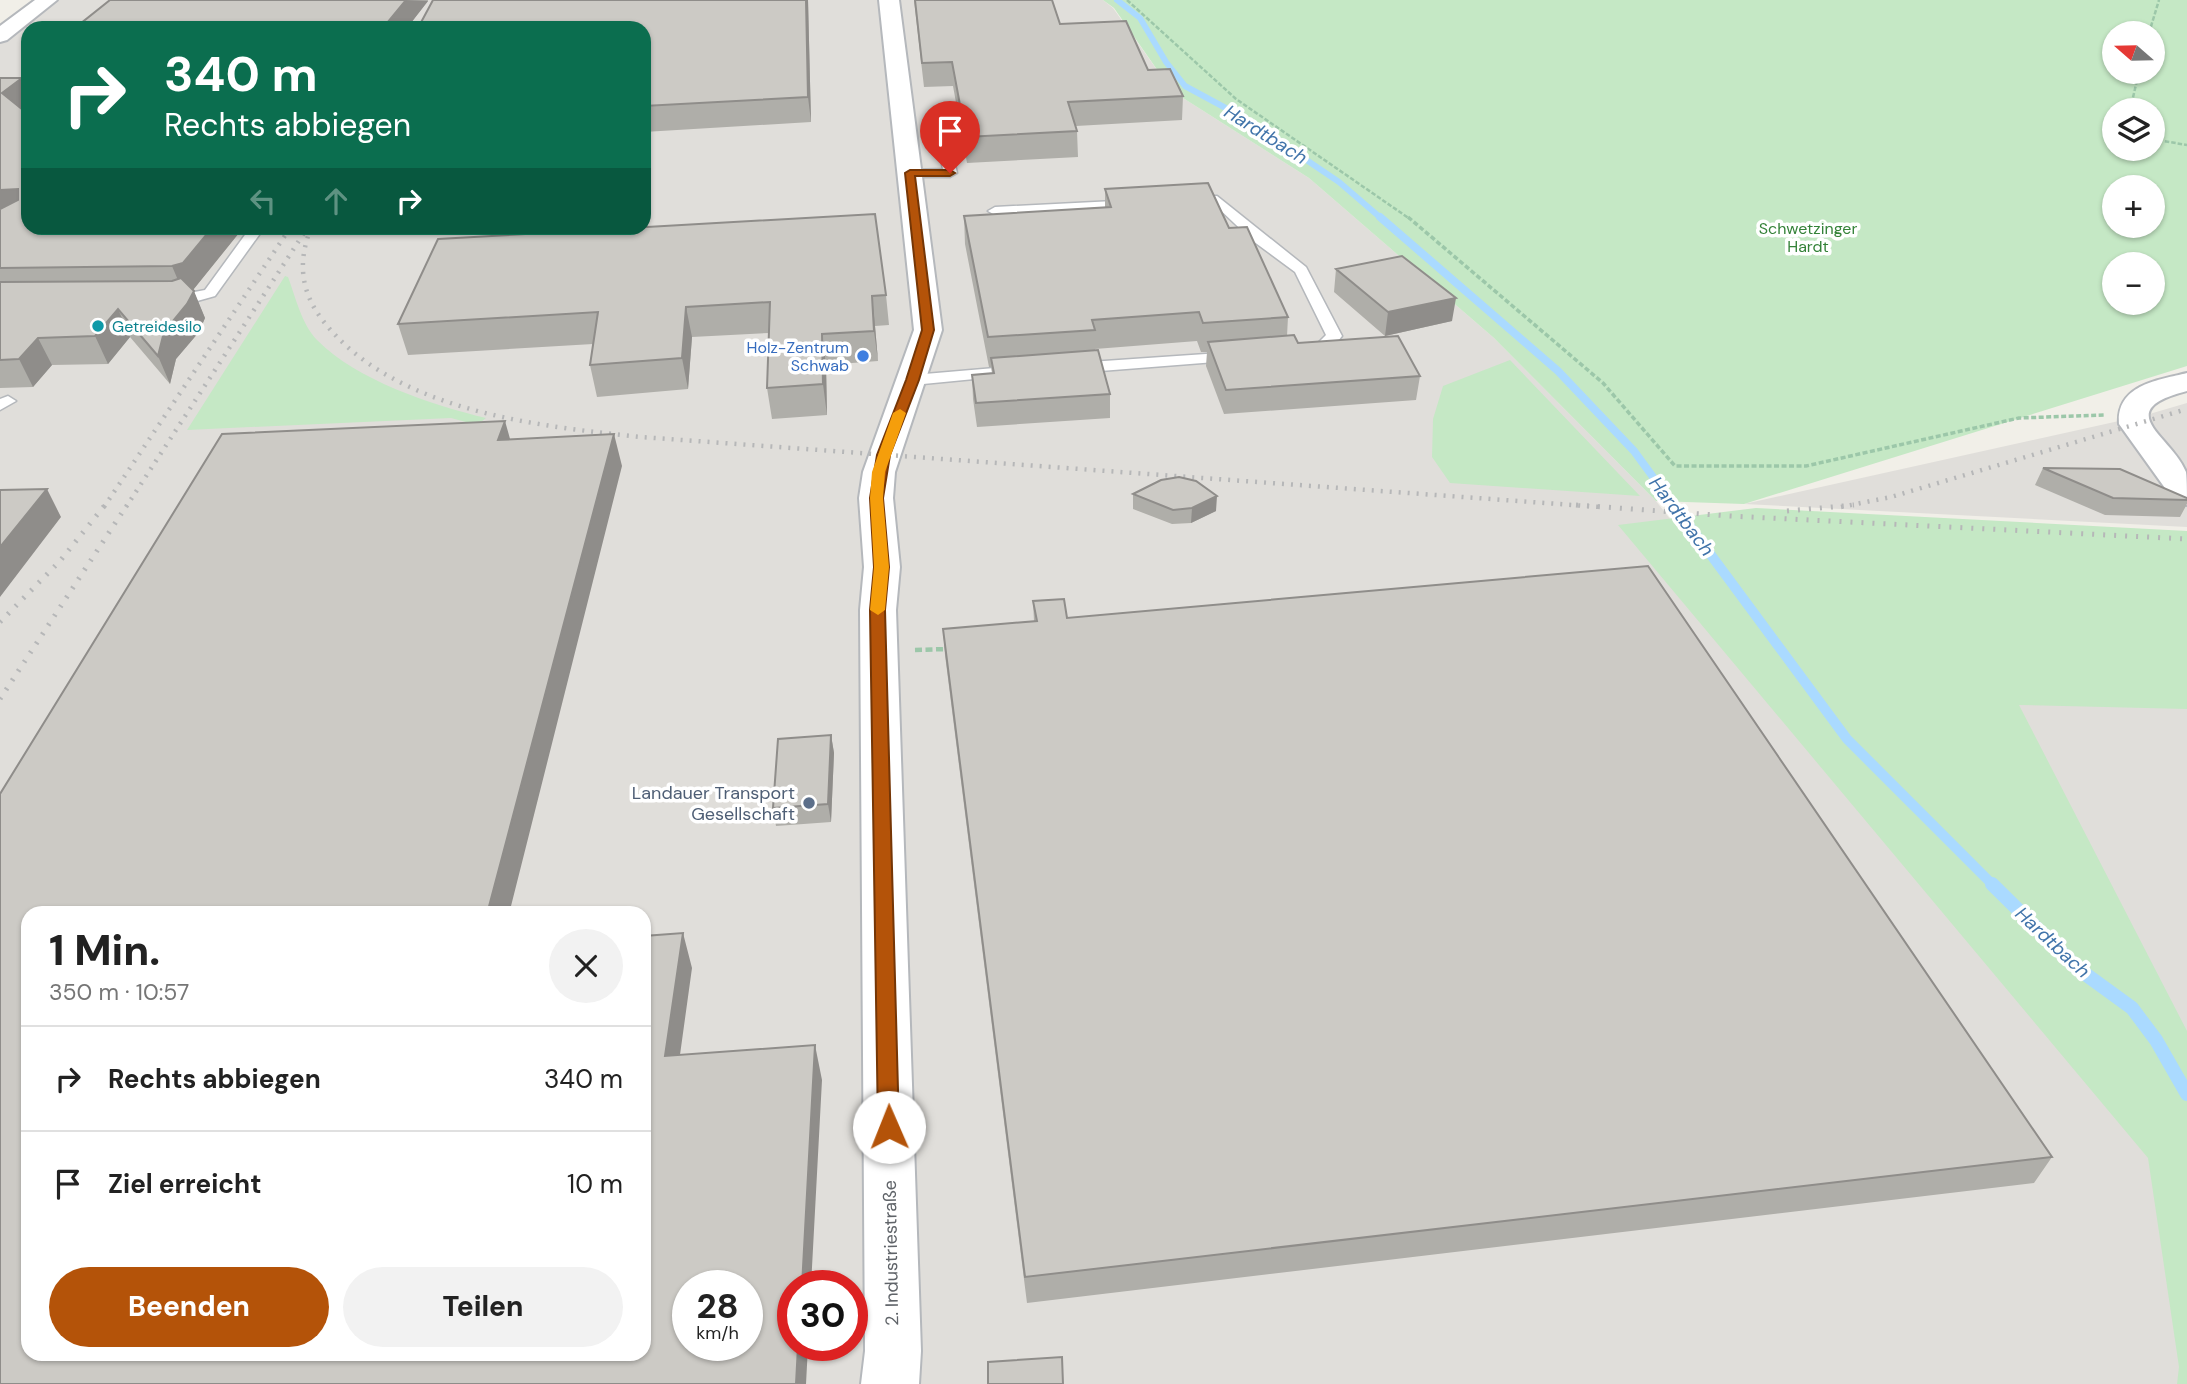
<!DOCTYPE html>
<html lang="de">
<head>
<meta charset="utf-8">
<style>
	:root { --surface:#fff; --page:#f2f2f2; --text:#222; --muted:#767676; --line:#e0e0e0; --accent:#b45309 }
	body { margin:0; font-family:"DM Sans",sans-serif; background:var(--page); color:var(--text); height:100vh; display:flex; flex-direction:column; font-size:26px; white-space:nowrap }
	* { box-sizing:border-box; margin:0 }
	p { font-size:23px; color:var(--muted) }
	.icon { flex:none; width:38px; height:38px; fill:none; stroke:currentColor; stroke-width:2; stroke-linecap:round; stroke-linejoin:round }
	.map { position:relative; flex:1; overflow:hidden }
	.details { position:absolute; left:21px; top:906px; width:630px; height:455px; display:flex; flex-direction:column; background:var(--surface); border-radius:21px; box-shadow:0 2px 5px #0004 }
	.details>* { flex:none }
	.hud { position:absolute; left:21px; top:21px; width:630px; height:214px; border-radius:21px; box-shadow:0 2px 5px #0004; background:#0b6e4f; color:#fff; overflow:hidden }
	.needle { width:46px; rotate:290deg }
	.buttons { position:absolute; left:2102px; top:21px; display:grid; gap:14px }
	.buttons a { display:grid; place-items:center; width:63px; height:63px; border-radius:50%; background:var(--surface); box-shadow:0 2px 5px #0004; font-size:35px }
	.speed { position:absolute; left:672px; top:1270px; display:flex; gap:14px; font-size:35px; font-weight:700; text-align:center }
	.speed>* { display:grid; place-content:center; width:91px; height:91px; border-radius:50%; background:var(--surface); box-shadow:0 2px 5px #0004; line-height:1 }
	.speed small { font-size:18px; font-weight:400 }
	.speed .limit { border:10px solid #d22; background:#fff; color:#111 }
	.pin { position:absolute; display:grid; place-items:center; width:60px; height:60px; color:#fff; margin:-72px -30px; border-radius:50% 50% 50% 0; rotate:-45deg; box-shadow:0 0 7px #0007 }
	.pin .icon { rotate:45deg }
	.me { position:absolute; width:77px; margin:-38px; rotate:359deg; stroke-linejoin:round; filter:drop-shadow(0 0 5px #0008) }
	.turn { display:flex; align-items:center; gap:24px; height:147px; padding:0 28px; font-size:32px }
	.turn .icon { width:91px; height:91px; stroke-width:2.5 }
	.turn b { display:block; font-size:49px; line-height:60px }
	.lanes { display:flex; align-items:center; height:66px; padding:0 28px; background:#0003; justify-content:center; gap:35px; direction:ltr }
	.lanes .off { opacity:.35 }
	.round { display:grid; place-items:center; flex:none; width:74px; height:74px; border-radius:37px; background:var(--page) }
	.summary { display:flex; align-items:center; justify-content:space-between; height:119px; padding:0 28px }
	h1 { font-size:42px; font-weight:800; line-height:52px }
	.cta { display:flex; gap:14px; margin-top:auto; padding:14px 28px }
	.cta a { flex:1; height:80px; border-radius:42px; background:var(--accent); color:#fff; font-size:28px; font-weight:800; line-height:80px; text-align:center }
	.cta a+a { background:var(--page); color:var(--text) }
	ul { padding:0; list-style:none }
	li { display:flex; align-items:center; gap:21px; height:105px; padding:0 28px; border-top:2px solid var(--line) }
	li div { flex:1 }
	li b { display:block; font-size:26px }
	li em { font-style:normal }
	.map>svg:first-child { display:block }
</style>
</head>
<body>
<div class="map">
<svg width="2187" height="1384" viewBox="0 0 2187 1384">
	<rect width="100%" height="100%" fill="#f1efe8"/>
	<path fill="#e0deda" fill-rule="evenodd" d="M48,0H1103L1113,8L1172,91L1309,178L1494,338L1656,501L1841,738L1994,686H2187V1384H0V36ZM28,28H644V228H28ZM28,914H644V1354H28ZM688,1286H747V1346H688ZM793,1286H852V1346H793Z
		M2187,403V527L1744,504L2146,415Z"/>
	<path fill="#c5e8c5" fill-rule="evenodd" d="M1103,0H2187V366L1744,504L1656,501L1494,338L1309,178L1172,91L1114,8ZM2114,33H2152V72H2114ZM2114,110H2152V149H2114ZM2114,187H2152V226H2114ZM2114,264H2152V303H2114Z
		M285,276L288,277C296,298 301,323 317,340C356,380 432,405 486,418L477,425L451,418L187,430Z
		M1510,360L1640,496L1450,483L1432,457L1433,419L1443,386Z
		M1756,508L2187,531V709L2019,705L2187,1031V1384H2177L2179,1367L2148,1158L1618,525Z"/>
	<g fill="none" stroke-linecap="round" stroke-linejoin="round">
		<path stroke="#aadaff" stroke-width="6" d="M1117,0L1140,18L1166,62L1185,86L1246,119L1339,182L1382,219"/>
		<path stroke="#aadaff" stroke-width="8" d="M1380,217L1558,371L1634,451L1675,507"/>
		<path stroke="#aadaff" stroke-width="10" d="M1674,505L1847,739L1994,886"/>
		<path stroke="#aadaff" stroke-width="14" d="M1992,884L2077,968L2132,1008L2156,1040L2187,1094"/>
		<defs>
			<path id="lane" d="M28,79V87L0,88V80Z
				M937,109L943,113L957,173L950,177H905V171L910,170L943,169L931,113Z
				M1217,196L1306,267L1342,336C1332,349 1314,366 1298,352L1300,349L1314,347L1326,335L1295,272L1253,241L1214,204L1187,205L1180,201L1187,197Z
				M1134,200L1141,204L1139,207L995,215L988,211L995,207Z
				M250,228H264L215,296L183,305L163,304L160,301L163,298L205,290Z
				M1235,352L1241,354L1243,357L1241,360L1075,373L1067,368L1075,363Z
				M1019,366L1025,368L1027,371L1025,374L913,385L905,380L913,375Z
				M8,396L16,401L0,410V399Z"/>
			<path id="street" d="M35,0H57L7,40L0,42V26Z
				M879,0H899L942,330L895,472L893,498L900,567L896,610L921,1351L919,1384H861L865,1351L860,610L864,567L859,498L863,472L914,330Z
				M2187,373V391C2109,411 2172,436 2186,472C2187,480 2187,496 2187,505L2175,502L2119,424C2116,385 2158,380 2187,373Z"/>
		</defs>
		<use href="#lane" stroke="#b5b8bc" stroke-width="3"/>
		<use href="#street" stroke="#b5b8bc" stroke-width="4"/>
		<path stroke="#9cc7a9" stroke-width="2.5" stroke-dasharray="4.5 2" stroke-linecap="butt" d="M1127,0L1236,99L1410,219
			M2149,33L2159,0
			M2130,110L2139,72
			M2152,139L2187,145"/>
		<path stroke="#9cc7a9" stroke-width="3.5" stroke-dasharray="5 2.5" stroke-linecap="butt" d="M1408,217L1603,383L1675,466H1806L2019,418L2104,415"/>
		<path stroke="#9cc7a9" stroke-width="4.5" stroke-dasharray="7 3.5" stroke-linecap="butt" d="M915,650L948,649"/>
		<use href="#lane" fill="#fff" fill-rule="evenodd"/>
		<use href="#street" fill="#fff" fill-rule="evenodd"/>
		<path stroke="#b6b7b8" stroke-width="4.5" stroke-dasharray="2 7" stroke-linecap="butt" d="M311,228C297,263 301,293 324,322C394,411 536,426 641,437L1600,507
			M104,507L290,228
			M126,507L304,233
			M1841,507L1891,497L2187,409"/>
		<path stroke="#b6b7b8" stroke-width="5" stroke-dasharray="2 9" stroke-linecap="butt" d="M1576,505L1730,516L2187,539
			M1787,511L1854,505
			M0,622L60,561L105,505
			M0,699L127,505"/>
	</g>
	<path fill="#afaea9" d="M110,0H428V1L407,28H82L80,24Z
		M433,0H808L811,122L644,132V28Z
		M914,0H1052L1060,24L1148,70L1183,96L1182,120L1076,126L1077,131L1078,157L967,163L953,86L924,87Z
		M0,78L28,91V104L22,109L28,228H243L193,290L205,318L199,332L176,359L170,384L130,337L108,364L52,365L33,387L0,388Z
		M1105,189L1229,228L1288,317L1287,336L1298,343L1420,376L1416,400L1224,414L1206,366L1207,352H1201L1197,341L1095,349L1110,394V418L977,427L973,399L972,375L992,373L991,367H989L965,244L964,216L1105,207Z
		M1336,269L1452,321L1385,336L1334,292Z
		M886,295L889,325L875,326L878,361L826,365L827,415L772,419L767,388L769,333L692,337L688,389L597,397L590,365L593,344L408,355L398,324Z
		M2043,468L2187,498V504L2180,517L2105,515L2035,485Z
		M1133,494L1216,511L1191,523L1172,524L1133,509Z
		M1033,601L1067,618L2052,1157L2034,1183L1027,1303L945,655L943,629L1034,621Z
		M831,735L834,753L831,822L776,826L773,808Z"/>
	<path fill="#8f8d8a" d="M406,0L428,1L407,28H383Z
		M806,0H808L811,122L808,97Z
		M22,78L28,91V104L12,117L2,93Z
		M18,189L28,210L0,224V190Z
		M212,228H243L193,290L183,292L172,266Z
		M194,291L205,318L199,332L176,359L170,384L158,356L164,332Z
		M872,296L875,326L878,361L874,331Z
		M1456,298L1452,321L1385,336L1388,312Z
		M686,307L692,337L688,389L682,358Z
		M118,309L130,337L108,364L95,336Z
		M822,334L826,365L827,415L823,384Z
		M38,338L52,365L33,387L19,359Z
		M505,421L514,453L498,440Z
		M614,434L622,466L509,914H487Z
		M47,489L61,517L0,597V547Z
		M1217,496L1216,511L1191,523L1192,508Z
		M831,735L834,753L831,822L828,804Z
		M683,933L692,968L675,1091L665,1056Z
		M815,1045L822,1080L811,1286H802Z
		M798,1346H808L806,1384H796Z"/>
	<path fill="#cccac5" stroke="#8f8d8a" stroke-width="2" fill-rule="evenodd" d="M110,0H406L383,28H100L105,23L80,24Z
		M433,0H806L808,97L644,106V28H418Z
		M915,0H1052L1060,24L1126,21L1148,70L1170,69L1183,96L1068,102L1077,131L966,137L952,62L922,63Z
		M0,78H22L2,93L28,114V228H212L183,263L172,266L0,268V209L18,200V189L0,190Z
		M1208,183L1229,228L1247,227L1288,317L1203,323L1199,312L1092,320L1095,330L988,337L964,216L1111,207L1105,189Z
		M875,214L886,295L872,296L874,331L822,334L823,384L767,388L770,302L686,307L682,358L590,365L598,312L398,324L438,239Z
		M1402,256L1456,298L1388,312L1336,269Z
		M181,278L194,291L187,304L164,332L158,356L118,309L95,336L38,338L19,359L0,360V282L172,281Z
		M1294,335L1298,343L1398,336L1420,376L1226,390L1208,342Z
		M1098,350L1110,394L976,403L972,375L994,373L991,358Z
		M505,421L498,440L614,434L487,914H28V1354H644V936L683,933L665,1056L815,1045L802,1286H793V1346H798L796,1384H0V794L222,434ZM688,1286H747V1346H688Z
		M2043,468L2120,469L2187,498V500L2113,498Z
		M1179,477L1196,481L1217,496L1192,508L1173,510L1133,494L1161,480Z
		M47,489L0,547V490Z
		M1648,566L2052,1157L1025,1277L943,629L1037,621L1033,601L1064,599L1067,618Z
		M831,735L828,804L773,808L778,739Z
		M1062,1357L1063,1384H988V1362Z"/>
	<path fill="#b45309" stroke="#753606" stroke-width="2" d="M910,170H950L955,173L950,176H915L934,330L919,380L890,455L883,498L889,567L885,610L899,1127L896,1134L889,1136L881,1134L878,1127L870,610L874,567L870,498L877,455L906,380L922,330L905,173Z"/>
	<path fill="#f59e0b" d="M900,409L906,413L885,472L883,498L889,567L885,610L878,615L870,610L874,567L870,498L872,472L893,413Z"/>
	<circle fill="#0f9aa8" stroke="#fff" stroke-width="2.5" cx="98" cy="326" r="7"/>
	<circle fill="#3f7fe0" stroke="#fff" stroke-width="2.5" cx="863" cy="356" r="7"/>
	<circle fill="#5c6f8a" stroke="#fff" stroke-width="2.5" cx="809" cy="803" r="7"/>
	<g text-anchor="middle" stroke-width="7" stroke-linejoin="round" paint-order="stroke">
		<g font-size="16" fill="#348238" stroke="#fff">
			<text x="1808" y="234">Schwetzinger<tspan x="1808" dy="18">Hardt</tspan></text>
		</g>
		<g font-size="16" fill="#0d838f" stroke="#fff" text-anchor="start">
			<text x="112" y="332">Getreidesilo</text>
		</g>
		<g font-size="16" fill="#366cbe" stroke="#fff" text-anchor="end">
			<text x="849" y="353">Holz-Zentrum<tspan x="849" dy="18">Schwab</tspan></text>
		</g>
		<g font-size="18" fill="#4e5e75" stroke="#fff" text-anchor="end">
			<text x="795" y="799">Landauer Transport<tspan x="795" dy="21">Gesellschaft</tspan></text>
		</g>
		<g font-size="18" fill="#5f6368" stroke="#fff">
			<text transform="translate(891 1253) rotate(-91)" y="6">2. Industriestraße</text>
		</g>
		<g font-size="19" font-style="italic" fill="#4174aa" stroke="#fff">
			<text transform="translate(1266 134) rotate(32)" y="7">Hardtbach</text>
			<text transform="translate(1682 516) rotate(53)" y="7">Hardtbach</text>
			<text transform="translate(2053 942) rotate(43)" y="7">Hardtbach</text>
		</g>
	</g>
</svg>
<div class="buttons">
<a><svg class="needle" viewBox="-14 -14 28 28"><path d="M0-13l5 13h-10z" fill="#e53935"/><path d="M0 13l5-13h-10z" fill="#767676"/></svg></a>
<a><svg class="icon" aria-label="layers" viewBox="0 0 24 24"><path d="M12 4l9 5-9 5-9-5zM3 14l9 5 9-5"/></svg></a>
<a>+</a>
<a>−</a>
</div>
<div class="speed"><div>28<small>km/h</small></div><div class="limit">30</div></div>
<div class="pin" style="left:950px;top:173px;background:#d93025"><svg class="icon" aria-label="arrive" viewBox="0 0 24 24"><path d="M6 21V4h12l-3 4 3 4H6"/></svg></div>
<svg class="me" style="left:889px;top:1127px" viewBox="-20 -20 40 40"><circle r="19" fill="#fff"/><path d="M0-13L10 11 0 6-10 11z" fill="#b45309"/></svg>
<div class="hud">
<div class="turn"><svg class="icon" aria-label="right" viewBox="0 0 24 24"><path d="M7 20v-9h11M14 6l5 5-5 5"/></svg><div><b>340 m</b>Rechts abbiegen</div></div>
<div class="lanes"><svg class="icon off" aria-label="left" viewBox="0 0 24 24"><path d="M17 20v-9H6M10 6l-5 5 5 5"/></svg><svg class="icon off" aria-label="ahead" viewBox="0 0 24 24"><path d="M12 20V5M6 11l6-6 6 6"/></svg><svg class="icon" aria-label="right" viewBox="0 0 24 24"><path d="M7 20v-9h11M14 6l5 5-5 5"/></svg></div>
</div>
<section class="details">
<div class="summary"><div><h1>1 Min.</h1><p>350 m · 10:57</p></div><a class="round"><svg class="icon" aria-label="close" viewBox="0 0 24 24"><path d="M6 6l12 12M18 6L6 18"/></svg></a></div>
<ul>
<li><svg class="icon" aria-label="right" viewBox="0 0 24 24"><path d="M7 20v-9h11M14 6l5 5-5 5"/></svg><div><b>Rechts abbiegen</b></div><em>340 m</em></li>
<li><svg class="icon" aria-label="arrive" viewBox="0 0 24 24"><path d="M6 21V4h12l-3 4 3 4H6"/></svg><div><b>Ziel erreicht</b></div><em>10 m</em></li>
</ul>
<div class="cta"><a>Beenden</a><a>Teilen</a></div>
</section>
</div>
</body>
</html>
